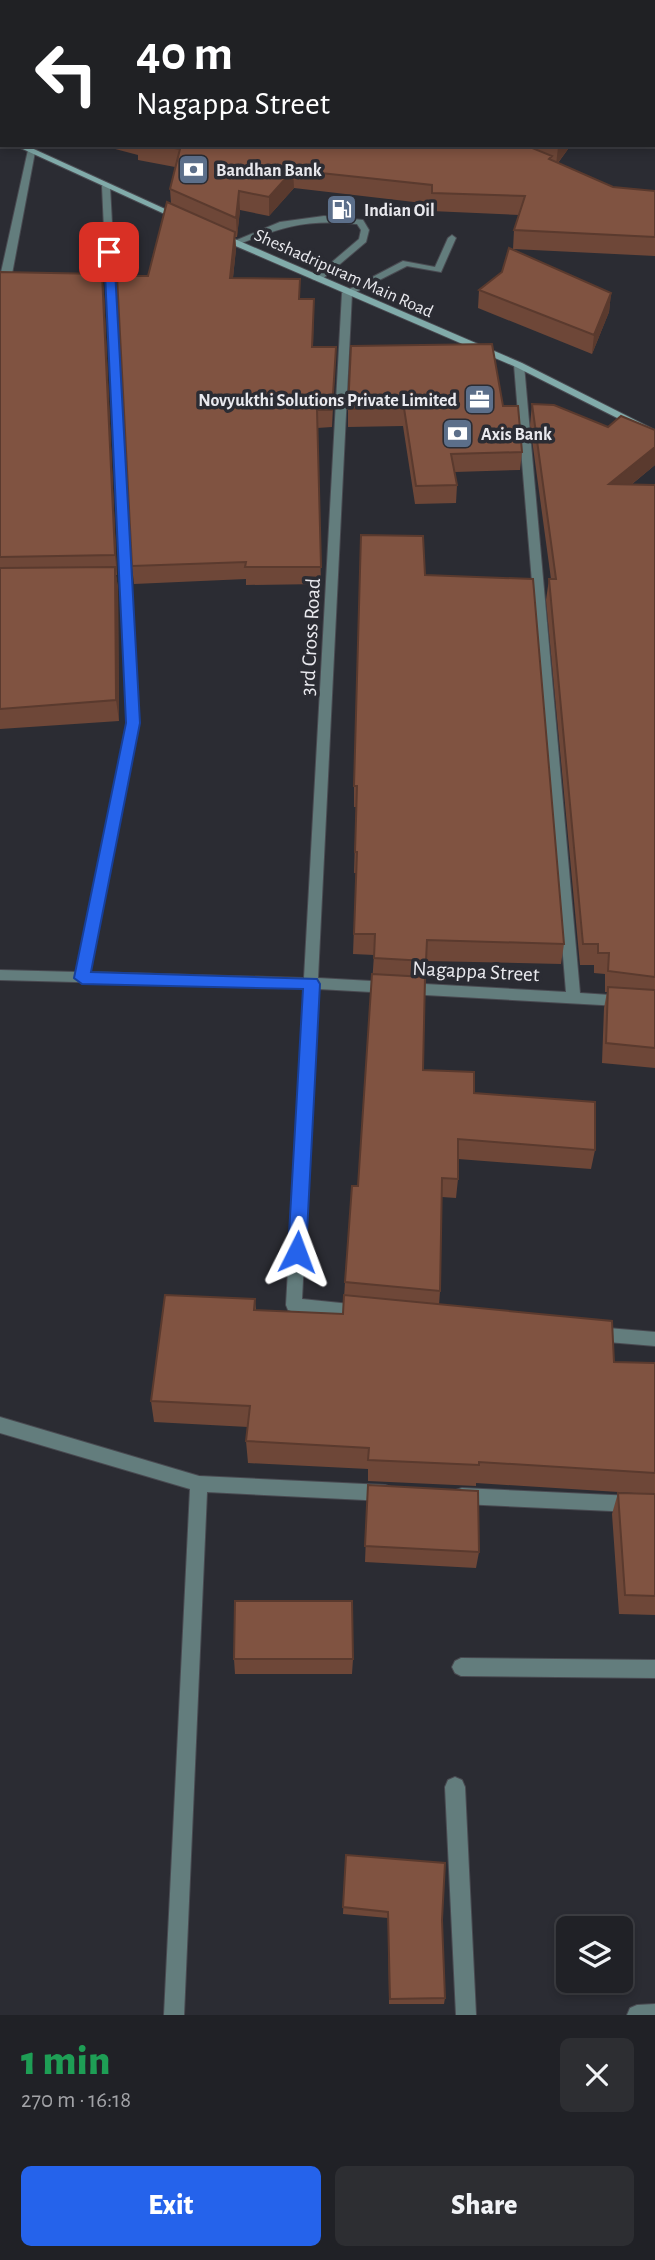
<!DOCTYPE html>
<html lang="en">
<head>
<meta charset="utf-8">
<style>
	:root { --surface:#202126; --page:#2d2e32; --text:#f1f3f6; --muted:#a2a3a7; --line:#3d3e43; --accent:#2563eb }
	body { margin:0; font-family:"Alegreya Sans",sans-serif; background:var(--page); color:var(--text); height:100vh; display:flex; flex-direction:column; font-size:26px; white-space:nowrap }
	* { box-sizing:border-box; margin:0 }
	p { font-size:23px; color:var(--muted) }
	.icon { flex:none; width:38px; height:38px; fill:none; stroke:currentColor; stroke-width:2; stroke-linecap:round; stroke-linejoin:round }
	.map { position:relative; height:2015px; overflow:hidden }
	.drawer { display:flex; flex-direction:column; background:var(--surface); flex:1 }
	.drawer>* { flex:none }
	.top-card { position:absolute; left:0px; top:0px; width:656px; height:147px; box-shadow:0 4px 10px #0003,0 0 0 2px var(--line); background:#202124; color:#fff; overflow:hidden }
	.buttons { position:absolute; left:556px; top:1916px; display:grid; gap:14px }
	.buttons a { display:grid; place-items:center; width:77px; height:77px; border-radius:10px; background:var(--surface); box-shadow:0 4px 10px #0003,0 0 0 2px var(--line); font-size:35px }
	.pin { position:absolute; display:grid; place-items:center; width:60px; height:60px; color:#fff; margin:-30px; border-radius:14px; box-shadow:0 4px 10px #0006 }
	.me { position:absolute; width:77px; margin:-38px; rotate:3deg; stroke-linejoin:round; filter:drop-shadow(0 0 5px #0008) }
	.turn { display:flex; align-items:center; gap:24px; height:147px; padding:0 21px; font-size:32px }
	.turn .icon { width:91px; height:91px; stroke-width:2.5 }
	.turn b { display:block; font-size:49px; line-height:60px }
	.round { display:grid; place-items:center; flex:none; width:74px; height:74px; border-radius:10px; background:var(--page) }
	.overview { display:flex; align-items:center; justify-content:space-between; height:119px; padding:0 21px }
	h1 { font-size:42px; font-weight:800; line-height:52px; color:#1e9e55 }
	.cta { display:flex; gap:14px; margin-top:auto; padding:14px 21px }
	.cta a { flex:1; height:80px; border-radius:10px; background:var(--accent); color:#fff; font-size:28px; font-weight:800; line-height:80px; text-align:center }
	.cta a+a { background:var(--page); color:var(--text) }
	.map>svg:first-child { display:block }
</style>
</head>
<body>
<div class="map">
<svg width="655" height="2015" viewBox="0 0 655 2015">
	<rect width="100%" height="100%" fill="#2b2c33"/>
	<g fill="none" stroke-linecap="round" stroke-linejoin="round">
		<defs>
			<path id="lane" d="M324,216L363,220L369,230L366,242L320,281L312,279L359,239L361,230L357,224C308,219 284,226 239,244L232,242L280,222Z
				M452,235L456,238L441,272L407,266L350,295L342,293L403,261L435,267L448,238Z"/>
			<path id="street" d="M28,150L35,152L12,274L0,277Z
				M106,183L110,186L139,723L90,972L304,978L342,293L347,290L352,293L318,978L566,992L514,365L519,362L524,365L580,993L655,998V1008L318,989L302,1299L360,1305L366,1307L368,1312L366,1317L360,1319L294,1312L288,1310L286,1305L304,988L0,980V970L76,972L127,723L102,186Z
				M596,1327L655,1332V1346L596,1341L590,1339L588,1334L590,1329Z
				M0,1417L199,1476L385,1485L391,1487L394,1493L391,1499L385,1501L207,1492L184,2015H164L190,1489L0,1433Z
				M462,1488L655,1497V1513L462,1504L456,1502L453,1496L456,1490Z
				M461,1658L655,1660V1678L461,1676L455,1673L452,1667L455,1661Z
				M455,1777L462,1780L465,1787L476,2015H456L445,1787L448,1780Z
				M655,2004V2015H627L630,2008L637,2005Z"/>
			<path id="secondary" d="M0,135H2V140H0Z
				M14,145H25L187,219L180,221Z
				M217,234H223L522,363L655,430V437L516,367L217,238Z"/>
		</defs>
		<use href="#lane" stroke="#494a51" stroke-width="2"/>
		<use href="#street" stroke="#494a51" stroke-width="2"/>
		<use href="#secondary" stroke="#494a51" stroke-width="2"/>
		<use href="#lane" fill="#637d7d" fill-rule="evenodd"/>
		<use href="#street" fill="#637d7d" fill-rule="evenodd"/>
		<use href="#secondary" fill="#81abaa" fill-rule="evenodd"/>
	</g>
	<path fill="#6e4738" d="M0,0H655V98L654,2H2V119H0Z
		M100,145H571L558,163L613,187L655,191V256L513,249L514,230L519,215L431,211V204L294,188L269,216L240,210L237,237H235L236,249L233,278L300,299H314L313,347H336L332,427L317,428L321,584L246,585V579L134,584L132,566L148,276L171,203L170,189L175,167L138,160V155Z
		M0,272L102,274L104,293L117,575H116L118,588L119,721L0,729Z
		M479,290L611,293L609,312L592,354L478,308Z
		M532,404L608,427L655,430V465L631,485H655V1068L602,1063L604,1008L607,992H605V974L594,973V965H580L546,600L549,579H551L530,425Z
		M503,406L522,452L520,470L455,472L457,485L456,503L415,504L403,426L348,427V409Z
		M425,575L564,944L561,964L426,961L423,1070L474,1093L595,1150L591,1169L458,1159V1179L456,1198L442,1197L440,1291L439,1305L614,1362L655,1363V1615L619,1614L612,1514L618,1493L650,1494L476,1483V1486L368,1481V1469L248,1463L246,1441L248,1427L154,1422L151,1401L255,1299L256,1310L343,1314L345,1282L358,1186L374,955L353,954L356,873H354L356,807H354V786Z
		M368,1485L479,1552L476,1568L365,1562Z
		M234,1659H353L352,1674H235Z
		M346,1855L442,1920L445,1998L444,2004H389L388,1918L343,1914Z"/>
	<path fill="#5a3a2e" d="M559,145H571L556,165L558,147Z
		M293,170L294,188L269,216V197Z
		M239,191L240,210L237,237L236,218Z
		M235,232L236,249L231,295L230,278Z
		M102,274L104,293L117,575L115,555Z
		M611,293L609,312L592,354L594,335Z
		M655,447V465L606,505L609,484Z
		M115,567L118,588L119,721L116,700Z"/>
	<path fill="#805341" stroke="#5a3a2e" stroke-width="2" d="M0,0H655V13L654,2H2V102L0,101V20H2V12H0Z
		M654,21H655L654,81Z
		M158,145H525L552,156L549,159L613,187L655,191V237L514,230L525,196L432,193V185L293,170L269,197L239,191L236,218L170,189L180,149Z
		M167,202L235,232L230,278L300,279L299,299H314L312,347H336L332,410H317L321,567H245L246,562L132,566L117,276H148Z
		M509,248L611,293L594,335L479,290L502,272Z
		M0,272L102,274L115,555L0,557Z
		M492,344L503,406H518L522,452L451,454L457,485L416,486L404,408L348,409L351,346Z
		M532,404L554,405L608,427L621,416L655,430V447L609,484L655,485V977L608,971L609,953H598V944H583L549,579H556Z
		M361,535L423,536L425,575L533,579L564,944L427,940L426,961L374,958L375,934H354L357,852H355L357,786H354Z
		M115,567L116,700L0,709V568Z
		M372,974L425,977L423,1070L474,1072V1093L595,1102V1150L458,1139V1179L442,1178L440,1291L345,1282L352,1186H358Z
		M608,987L655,990V1048L606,1043Z
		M165,1295L255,1299L254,1310L343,1314L344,1295L612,1321L614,1362L655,1363V1473L479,1462V1465L368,1460L369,1448L246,1441L250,1406L151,1401Z
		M368,1485L478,1491L479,1552L365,1546Z
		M618,1493L655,1494V1596L625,1595Z
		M235,1601H352L353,1659H234Z
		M346,1855L445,1863L442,1920L445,1998L390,1999L388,1912L343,1907Z"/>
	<path fill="#2563eb" stroke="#184099" stroke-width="2" d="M109,249L114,252L140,723L91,972L317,979L320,984L306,1252L297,1259L288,1252L303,989L82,984L74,978L126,723L104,252Z"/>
	<defs>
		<symbol id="bank-square" viewBox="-11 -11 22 22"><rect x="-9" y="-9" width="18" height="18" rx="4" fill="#5c6f8a" stroke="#2b2c33"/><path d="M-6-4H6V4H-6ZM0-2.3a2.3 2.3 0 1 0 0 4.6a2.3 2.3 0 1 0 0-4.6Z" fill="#fff"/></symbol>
		<symbol id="fuel-square" viewBox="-11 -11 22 22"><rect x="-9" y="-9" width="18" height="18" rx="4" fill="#5c6f8a" stroke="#2b2c33"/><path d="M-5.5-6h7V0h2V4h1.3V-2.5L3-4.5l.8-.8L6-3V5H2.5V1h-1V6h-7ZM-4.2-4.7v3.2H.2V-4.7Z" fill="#fff"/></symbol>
		<symbol id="office-square" viewBox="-11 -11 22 22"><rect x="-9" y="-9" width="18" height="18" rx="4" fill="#5c6f8a" stroke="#2b2c33"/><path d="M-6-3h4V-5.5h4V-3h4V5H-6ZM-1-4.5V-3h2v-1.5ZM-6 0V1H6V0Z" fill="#fff"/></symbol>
	</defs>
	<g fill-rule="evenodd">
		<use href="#bank-square" x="176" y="152" width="35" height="35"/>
		<use href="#fuel-square" x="324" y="192" width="35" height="35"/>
		<use href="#office-square" x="462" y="382" width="35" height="35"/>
		<use href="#bank-square" x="440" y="416" width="35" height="35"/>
	</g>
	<g text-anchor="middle" stroke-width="7" stroke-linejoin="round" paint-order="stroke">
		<g font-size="18" font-weight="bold" fill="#e9e9ee" stroke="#2b2c33" text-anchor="start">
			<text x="216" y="176">Bandhan Bank</text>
			<text x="364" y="216">Indian Oil</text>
			<text x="457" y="406" text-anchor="end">Novyukthi Solutions Private Limited</text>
			<text x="481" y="440">Axis Bank</text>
		</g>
		<g font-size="18" fill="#e9e9ee" stroke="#2b2c33">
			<text transform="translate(344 273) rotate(24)" y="6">Sheshadripuram Main Road</text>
		</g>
		<g font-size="21" fill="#e9e9ee" stroke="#2b2c33">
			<text transform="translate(310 637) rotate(-87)" y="7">3rd Cross Road</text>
			<text transform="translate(476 971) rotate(3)" y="7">Nagappa Street</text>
		</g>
	</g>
</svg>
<div class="buttons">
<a><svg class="icon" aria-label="layers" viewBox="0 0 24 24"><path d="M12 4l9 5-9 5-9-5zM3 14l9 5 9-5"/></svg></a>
</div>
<div class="pin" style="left:109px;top:252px;background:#d93025"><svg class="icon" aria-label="arrive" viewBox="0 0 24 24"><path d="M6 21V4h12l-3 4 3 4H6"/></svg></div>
<svg class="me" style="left:297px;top:1252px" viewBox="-20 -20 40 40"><path d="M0-17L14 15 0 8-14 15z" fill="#2563eb" stroke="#fff" stroke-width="4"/></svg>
<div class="top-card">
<div class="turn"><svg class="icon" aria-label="left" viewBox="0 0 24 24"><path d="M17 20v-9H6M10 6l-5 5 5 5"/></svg><div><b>40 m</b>Nagappa Street</div></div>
</div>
</div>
<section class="drawer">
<div class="overview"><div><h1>1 min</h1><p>270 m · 16:18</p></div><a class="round"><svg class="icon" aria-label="close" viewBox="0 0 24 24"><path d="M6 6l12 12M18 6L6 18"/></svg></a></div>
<div class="cta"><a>Exit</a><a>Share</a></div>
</section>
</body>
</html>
